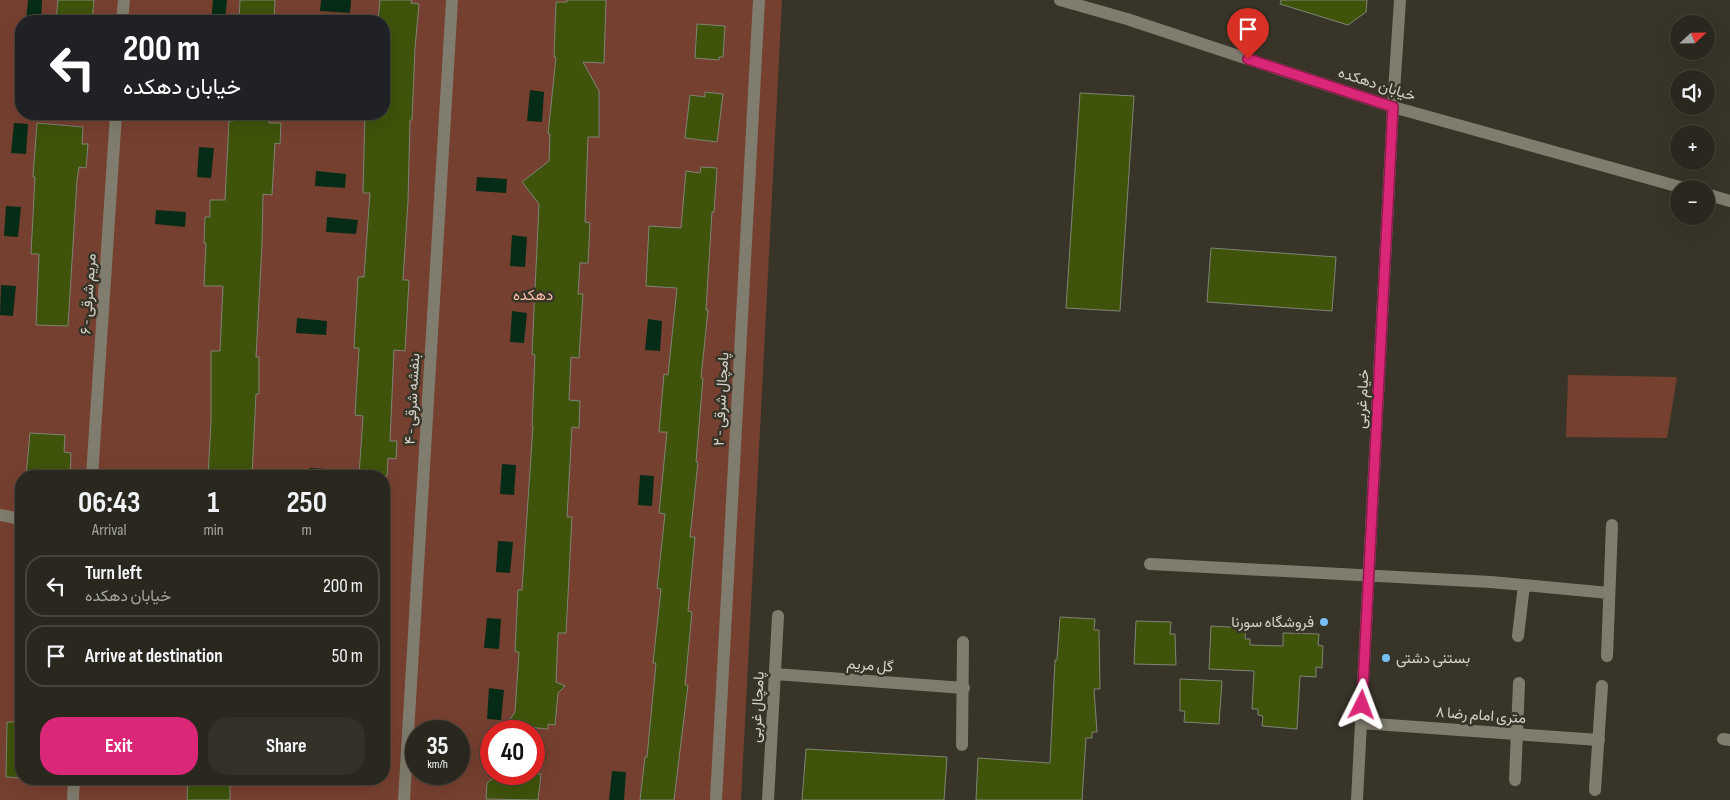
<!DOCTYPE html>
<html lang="en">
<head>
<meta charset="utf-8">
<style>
	:root { --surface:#2a281e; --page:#323027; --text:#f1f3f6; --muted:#a5a6a4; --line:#46443c; --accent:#db2777 }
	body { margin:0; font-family:"Sofia Sans Condensed",Vazirmatn,sans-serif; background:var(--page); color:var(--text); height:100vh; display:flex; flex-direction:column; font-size:19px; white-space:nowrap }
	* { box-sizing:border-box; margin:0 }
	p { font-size:16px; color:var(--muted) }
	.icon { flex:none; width:28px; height:28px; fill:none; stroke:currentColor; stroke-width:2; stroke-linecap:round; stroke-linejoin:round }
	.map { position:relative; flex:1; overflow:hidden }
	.side { position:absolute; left:15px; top:470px; width:375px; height:315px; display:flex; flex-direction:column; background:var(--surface); border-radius:20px; box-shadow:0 5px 20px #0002,0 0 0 1px var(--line) }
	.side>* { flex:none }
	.top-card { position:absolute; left:15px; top:15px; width:375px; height:105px; border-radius:20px; box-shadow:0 5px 20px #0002,0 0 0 1px var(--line); background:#202124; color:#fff; overflow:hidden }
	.needle { width:32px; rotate:68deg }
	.fabs { position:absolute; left:1670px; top:15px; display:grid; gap:10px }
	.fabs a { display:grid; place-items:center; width:45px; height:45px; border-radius:50%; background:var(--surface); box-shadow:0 5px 20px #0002,0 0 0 1px var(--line); font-size:25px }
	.speed { position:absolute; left:405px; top:720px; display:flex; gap:10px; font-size:25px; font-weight:700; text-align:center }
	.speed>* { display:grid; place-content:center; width:65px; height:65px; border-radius:50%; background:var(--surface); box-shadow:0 5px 20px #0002,0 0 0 1px var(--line); line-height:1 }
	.speed small { font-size:12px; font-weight:400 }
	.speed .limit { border:8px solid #d22; background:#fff; color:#111 }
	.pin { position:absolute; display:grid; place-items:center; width:42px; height:42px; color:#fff; margin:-51px -21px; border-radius:50% 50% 50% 0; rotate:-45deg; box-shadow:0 0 5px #0007 }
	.pin .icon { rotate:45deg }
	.me { position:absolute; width:55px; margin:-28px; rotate:3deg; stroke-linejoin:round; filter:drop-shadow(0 0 4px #0008) }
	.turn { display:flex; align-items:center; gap:18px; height:105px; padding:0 25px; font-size:22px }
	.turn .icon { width:65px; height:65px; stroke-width:2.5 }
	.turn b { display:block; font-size:35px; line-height:42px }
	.eta { display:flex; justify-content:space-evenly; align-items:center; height:85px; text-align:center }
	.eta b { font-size:30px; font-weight:700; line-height:35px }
	.cta { display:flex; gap:10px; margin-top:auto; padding:10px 25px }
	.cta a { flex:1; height:58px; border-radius:20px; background:var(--accent); color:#fff; font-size:20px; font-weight:700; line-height:58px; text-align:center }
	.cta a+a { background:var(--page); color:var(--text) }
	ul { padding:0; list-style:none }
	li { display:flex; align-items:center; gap:15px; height:62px; margin:0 10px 8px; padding:0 15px; border:2px solid var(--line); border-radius:20px }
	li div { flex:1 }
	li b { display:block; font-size:19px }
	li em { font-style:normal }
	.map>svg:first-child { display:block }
</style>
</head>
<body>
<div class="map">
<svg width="1730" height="800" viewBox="0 0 1730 800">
	<rect width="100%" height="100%" fill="#383528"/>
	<path fill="#764030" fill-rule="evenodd" d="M0,0H782L741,800H0ZM21,21H384V114H21ZM21,476H384V779H21ZM416,731H459V774H416ZM491,731H534V774H491Z
		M1568,375L1677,377L1667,438L1566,437Z"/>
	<path fill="#062b16" d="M28,0H42L41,21H26Z
		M213,0H227L225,21H211Z
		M321,0H351L350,13L320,11Z
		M530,90L544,92L542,122L527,121Z
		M14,123L28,124L26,154L11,153Z
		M199,147L214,148L211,178L197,177Z
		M316,171L346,174L345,188L315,186Z
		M477,177L507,179L506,193L476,191Z
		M6,206L21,207L18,237L4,236Z
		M156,210L186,212L185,227L155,224Z
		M327,217L358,220L356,234L326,232Z
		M512,235L527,237L525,267L510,266Z
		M1,285L16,286L13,316L0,315Z
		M512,311L527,313L524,343L510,342Z
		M297,318L327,321L326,335L296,333Z
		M648,319L662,321L660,351L645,350Z
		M502,464L516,465L514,495L500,494Z
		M310,468L340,470L339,476H309Z
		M640,475L654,476L652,506L638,505Z
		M498,541L513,542L510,573L496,572Z
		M487,618L501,619L499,649L484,648Z
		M489,688L504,690L501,720L487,719Z
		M612,771L626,772L624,800H609Z"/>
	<path fill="#3f530b" stroke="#7e8476" d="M58,0H94L92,21H56Z
		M240,0H275L274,21H239Z
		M380,0H412L411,3L419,4L415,48L412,120H410L408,201L403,280H409L405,351L394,350L390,441H397L396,459L388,458L387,476H359L363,416L355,415L359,348H354L358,277H364L370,193H363L365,114H384V21H378Z
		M567,0H606L604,63L583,62L599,91V137H588L585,222L590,223L588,263H580L578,294H583L579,358L571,357L569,400L580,401L579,428L572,427L567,517H572L566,633H558L556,682L565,686L558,693L555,725L548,724V729L506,725L515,712L519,652H515L518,590H522L533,426H532L535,355L532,354L539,204L522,182L549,161L550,134H548L556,57H554L556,2H567Z
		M1281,0H1367L1366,12L1348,25L1280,4Z
		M697,24L725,26L723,57H719V60L695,58Z
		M705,92L723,94L717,142L685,138L690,95L705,97Z
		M1080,93L1134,96L1120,311L1066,308Z
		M234,114H270L269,123H281L280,144L275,143L272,195L263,194L262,244L256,357H259V394H256L252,476H208L211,422V351H220L223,286H204L206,243H204L205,217H210V200H225L229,121H233Z
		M37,123L83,127L82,144H88L86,168L79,167L77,180L68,326L36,325L39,254H31L35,177H33Z
		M701,167L717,168L714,212H712L706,310H708L701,378H703L696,462H698L690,537H695L688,611L692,612L685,685H688L674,800H640L645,757H647L656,663H653L661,589L657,588L665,514L659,513L667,432H659L664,374L668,375L677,288L646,286L649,226L681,228L686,171L700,173Z
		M1211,248L1336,257L1332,311L1207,302Z
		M30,433L65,435L64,452L71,453L70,476H26Z
		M1060,617L1095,619L1094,630H1099L1100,689H1094L1097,732H1092V738H1086L1082,800H976L978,758L1050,763L1055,660H1057Z
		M1136,621L1171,622L1170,634H1175L1176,665L1134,664Z
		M1211,626L1246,628L1245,639H1250V645L1283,646V633L1319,634L1318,645L1323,646L1322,668L1316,667V677L1300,676L1297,729L1262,726L1263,716L1258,715V709H1252L1254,671L1209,669Z
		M1180,679L1222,681L1219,724L1184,722L1185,711H1180Z
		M7,722H21V778L6,777Z
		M806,749L947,757L944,800H802Z
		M492,774H541L538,800L486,799L487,783L492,779Z
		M188,779H230V800H187Z"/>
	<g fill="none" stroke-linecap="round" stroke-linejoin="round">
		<path stroke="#817d6e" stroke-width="12" d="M1060,0L1127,19L1393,107L1687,189
			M122,21L124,0
			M1706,194L1730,201
			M92,476L116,114
			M0,515L21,519
			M1150,564L1491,582L1609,593
			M1518,636L1524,585
			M1607,656L1612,525
			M775,674L964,688
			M1361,723L1599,740
			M1723,739L1730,740
			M962,745L963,642
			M1515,780L1519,683
			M1595,790L1602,686
			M73,800L74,779
			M404,800L452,0
			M716,800L759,0
			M768,800L778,616
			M1357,800L1393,107L1400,0"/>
	</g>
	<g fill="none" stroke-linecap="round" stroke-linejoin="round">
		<defs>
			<path id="route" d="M1248,59L1393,107L1362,705"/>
		</defs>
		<use href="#route" stroke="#8e194d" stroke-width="12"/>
		<use href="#route" stroke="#db2777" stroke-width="9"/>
	</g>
	<g fill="#75c0f6" stroke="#383528" stroke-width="2">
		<circle cx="1324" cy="622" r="5"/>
		<circle cx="1386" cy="658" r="5"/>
	</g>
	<g text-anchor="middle" stroke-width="5" stroke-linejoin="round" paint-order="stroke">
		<g font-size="15" fill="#d4d2ca" stroke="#383528">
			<text transform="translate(1377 84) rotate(18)" y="5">خیابان دهکده</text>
			<text transform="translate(88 294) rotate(-86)" y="5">مریم شرقی - ۶</text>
			<text transform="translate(412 399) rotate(-87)" y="5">بنفشه شرقی - ۴</text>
			<text transform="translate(721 399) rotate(-87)" y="5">پامچال شرقی - ۲</text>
			<text transform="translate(1362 399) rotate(-87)" y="5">خیام غربی</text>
			<text transform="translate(870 665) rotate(4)" y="5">گل مریم</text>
			<text transform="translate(757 707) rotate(-87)" y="5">پامچال غربی</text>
			<text transform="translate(1481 715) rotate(4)" y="5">۸ متری امام رضا</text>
		</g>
		<g font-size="15" fill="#fcbfac" stroke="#383528">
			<text x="533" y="300">دهکده</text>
		</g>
		<g font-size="15" fill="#d4d2ca" stroke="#383528" text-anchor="end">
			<text x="1314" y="627">فروشگاه سورنا</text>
			<text x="1396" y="663" text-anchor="start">بستنی دشتی</text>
		</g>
	</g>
</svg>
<div class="fabs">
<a><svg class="needle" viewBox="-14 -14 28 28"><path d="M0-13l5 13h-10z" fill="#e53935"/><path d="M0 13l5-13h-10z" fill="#a5a6a4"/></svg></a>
<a><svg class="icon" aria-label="sound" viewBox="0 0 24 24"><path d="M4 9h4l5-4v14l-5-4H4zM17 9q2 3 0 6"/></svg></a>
<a>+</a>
<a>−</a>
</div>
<div class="speed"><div>35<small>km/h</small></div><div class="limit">40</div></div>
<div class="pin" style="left:1248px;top:59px;background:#d93025"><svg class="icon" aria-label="arrive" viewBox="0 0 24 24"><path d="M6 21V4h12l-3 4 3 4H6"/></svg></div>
<svg class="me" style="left:1362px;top:705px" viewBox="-20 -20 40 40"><path d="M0-17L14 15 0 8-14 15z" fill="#db2777" stroke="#fff" stroke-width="4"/></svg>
<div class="top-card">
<div class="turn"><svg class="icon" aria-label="left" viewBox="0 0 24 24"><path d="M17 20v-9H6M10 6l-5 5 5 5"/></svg><div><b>200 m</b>خیابان دهکده</div></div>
</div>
<section class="side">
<div class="eta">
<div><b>06:43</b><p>Arrival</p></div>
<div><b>1</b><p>min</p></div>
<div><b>250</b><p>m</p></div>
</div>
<ul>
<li><svg class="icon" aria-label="left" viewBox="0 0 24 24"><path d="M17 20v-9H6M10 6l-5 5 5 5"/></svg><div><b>Turn left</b><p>خیابان دهکده</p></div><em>200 m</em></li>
<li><svg class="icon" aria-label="arrive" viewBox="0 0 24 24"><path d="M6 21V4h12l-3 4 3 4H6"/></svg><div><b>Arrive at destination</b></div><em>50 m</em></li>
</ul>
<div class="cta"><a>Exit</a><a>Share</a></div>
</section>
</div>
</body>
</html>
